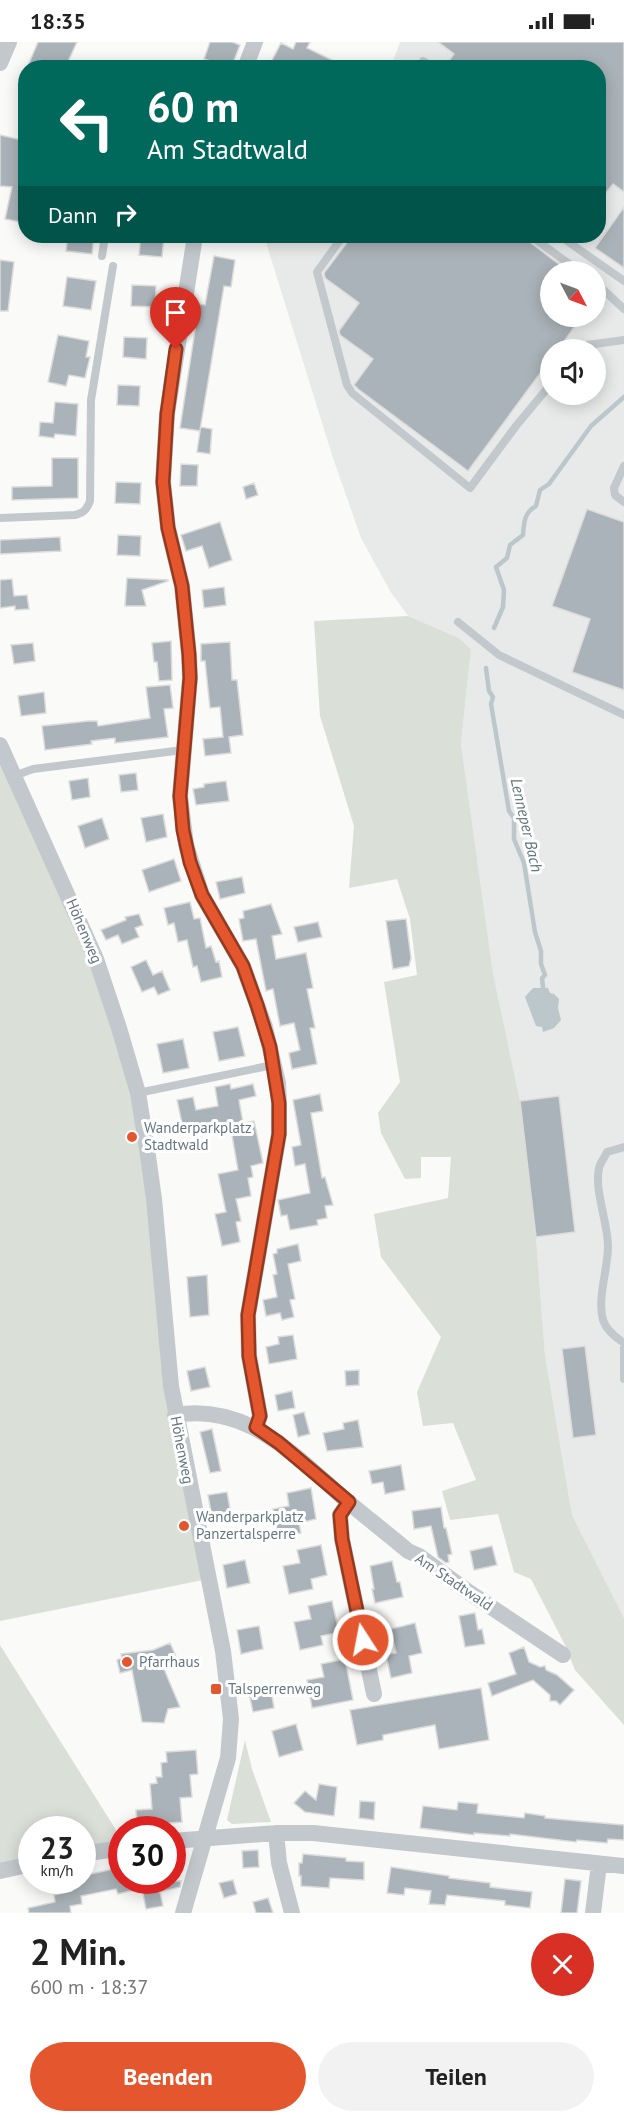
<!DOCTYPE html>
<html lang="de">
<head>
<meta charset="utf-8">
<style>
	:root { --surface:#fff; --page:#f2f2f2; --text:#222; --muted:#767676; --accent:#e4572e }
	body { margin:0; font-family:"PT Sans",sans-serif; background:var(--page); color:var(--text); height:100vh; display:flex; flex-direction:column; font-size:22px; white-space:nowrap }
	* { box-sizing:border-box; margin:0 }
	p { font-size:20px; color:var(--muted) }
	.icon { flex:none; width:33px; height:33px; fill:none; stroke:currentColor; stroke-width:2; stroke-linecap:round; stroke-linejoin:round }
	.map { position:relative; height:1871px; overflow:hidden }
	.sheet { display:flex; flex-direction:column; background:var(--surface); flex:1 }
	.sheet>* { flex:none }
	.top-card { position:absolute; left:18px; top:18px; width:588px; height:183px; border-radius:24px; box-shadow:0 3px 15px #0003; background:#00695c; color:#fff; overflow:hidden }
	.needle { width:39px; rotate:131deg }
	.tools { position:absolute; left:540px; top:219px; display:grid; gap:12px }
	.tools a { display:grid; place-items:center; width:66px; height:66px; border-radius:50%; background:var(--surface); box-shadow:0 3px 15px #0003; font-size:30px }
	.speed { position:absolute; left:18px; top:1774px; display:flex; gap:12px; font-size:30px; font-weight:700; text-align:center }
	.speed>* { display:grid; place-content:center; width:78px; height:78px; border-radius:50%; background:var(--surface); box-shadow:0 3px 15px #0003; line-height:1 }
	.speed small { font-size:15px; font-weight:400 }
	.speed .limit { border:9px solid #d22; background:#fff; color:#111 }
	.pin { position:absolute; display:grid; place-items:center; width:51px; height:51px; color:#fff; margin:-62px -26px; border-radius:50% 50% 50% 0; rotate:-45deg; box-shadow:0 0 6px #0007 }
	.pin .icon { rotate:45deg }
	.me { position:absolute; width:66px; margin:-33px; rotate:349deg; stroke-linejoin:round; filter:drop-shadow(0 0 4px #0008) }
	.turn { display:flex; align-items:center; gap:21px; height:126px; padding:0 30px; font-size:27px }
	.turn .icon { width:78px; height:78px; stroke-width:2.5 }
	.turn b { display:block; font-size:42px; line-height:51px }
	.then { display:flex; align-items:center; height:57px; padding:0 30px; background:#0003; gap:12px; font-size:22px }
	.round { display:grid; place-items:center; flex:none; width:63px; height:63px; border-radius:32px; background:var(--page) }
	.head { display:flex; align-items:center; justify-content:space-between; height:102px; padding:0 30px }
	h1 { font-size:36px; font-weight:600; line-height:45px }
	.action { display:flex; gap:12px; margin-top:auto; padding:12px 30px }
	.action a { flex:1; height:69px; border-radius:36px; background:var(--accent); color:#fff; font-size:24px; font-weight:600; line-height:69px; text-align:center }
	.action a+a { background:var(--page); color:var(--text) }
	.status { display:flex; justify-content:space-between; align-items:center; height:42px; padding:0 30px; background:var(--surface); direction:ltr }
	.status svg { height:16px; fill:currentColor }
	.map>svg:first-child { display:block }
</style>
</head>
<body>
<div class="status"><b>18:35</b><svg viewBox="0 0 49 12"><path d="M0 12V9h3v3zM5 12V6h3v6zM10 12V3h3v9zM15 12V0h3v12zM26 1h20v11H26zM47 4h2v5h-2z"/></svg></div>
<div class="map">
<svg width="624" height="1871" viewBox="0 0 624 1871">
	<rect width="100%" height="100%" fill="#fafaf8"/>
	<path fill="#e8e9e9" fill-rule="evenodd" d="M400,0H624V1576L572,1473L545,1313L536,1195L520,1059L493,931L461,702L471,607L459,596L408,574L390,549L361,496L333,416L264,194H598V26L391,25ZM550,230H596V274H550ZM550,308H596V352H550Z"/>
	<path fill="#dadfd7" d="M408,574L459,596L471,607L461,702L493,931L520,1059L536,1195L545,1313L572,1473L624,1576V1683L575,1628L565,1603L531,1537L514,1530L498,1472L450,1478L442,1449L476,1438L453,1381L423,1384L417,1350L441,1295L381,1215L374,1172L448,1156L451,1115H421V1136L405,1137L381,1091L378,1071L400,1040L384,940L417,933L410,877L397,837L349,846L354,784L320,674L314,579Z
		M0,703L119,986L158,1211L208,1537L0,1579Z
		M0,1603L121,1796V1806L83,1812L82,1788H32L31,1822L0,1829Z
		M245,1698L252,1727L271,1780L232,1782L227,1778Z"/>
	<path fill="#bbc7cb" d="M533,946H548L550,951L554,952L559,957L558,966L561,978L554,986L543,990L542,985L536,984L525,955Z"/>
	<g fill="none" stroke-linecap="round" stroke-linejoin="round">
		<path stroke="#bbc7cb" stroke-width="4.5" d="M494,586L503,565L504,548L496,525L507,516L510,503L523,493C524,480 524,471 536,464L540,448L549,442L591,384L624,355
			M486,626L489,649L493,655L491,662L509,769L514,776V797L524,821L535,890L541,909V922L545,933L542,936L543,946"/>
	</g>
	<path fill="#aab3b9" stroke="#dcdcda" stroke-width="1.5" d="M38,0H77L65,26H27Z
		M210,0H232L240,3L231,26L204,17Z
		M296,0H310L307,6L348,26H314L304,21L302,26H268L281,1L293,7Z
		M438,0H624V150L613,142L598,161V26H444L454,12Z
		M0,93L26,99V181L5,177L12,145L0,144Z
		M624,165V226L595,206Z
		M68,194H94L92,212L66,209Z
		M141,194H164L162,215L139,213Z
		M352,194H522L569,230H550V274H582L558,308H550V318L468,429L358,347L354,343L373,317L340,293L339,289L359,261L325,236L324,231Z
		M214,214L235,218L231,245L224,244L200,388L201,385L212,387L210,412L197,410L200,389L180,386L199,262L205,263Z
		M0,218L14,220L8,269H0Z
		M67,235L96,239L91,268L63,264Z
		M132,243L156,244L155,265L131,264Z
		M58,293L89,299L86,315H90L85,336L69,333L66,344L48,340Z
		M124,295L147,296L146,317L123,315Z
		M118,343L140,344L139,364L117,363Z
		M55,360L78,362L76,394L55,392L54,396L39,394L40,380L53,381Z
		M52,416H78V456L12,458V445L52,444Z
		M181,422L198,423L197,444H180Z
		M116,440L141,441L140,462L115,461Z
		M254,441L258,453L246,457L243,445Z
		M587,467L624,480V648L572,630L590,577L552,564Z
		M220,480L232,518L209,526L202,504L186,509L181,493Z
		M118,493L141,494L140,514L117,513Z
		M60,495L61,509L0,512V498Z
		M127,536L168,538V539L142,548L146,564H125Z
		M12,537L14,554L27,553L29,567L15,568V564L0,566V538Z
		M224,545L226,563L204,566L202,548Z
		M171,599L172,638L159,639L157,620H154L152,601Z
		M230,600L232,638H237L243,693L229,695L231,711L205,714L203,697L223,695L220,665L210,666L205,619H201V602Z
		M33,601L35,619L14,622L11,603Z
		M170,643L173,666L164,667L168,695L115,701V696L91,699L92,702L45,708L42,684L89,679H97L98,684L150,676L146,645Z
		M44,650L46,671L21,674L18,654Z
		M136,731L138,748L121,750L119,733Z
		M88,736L90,755L72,758L69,739Z
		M226,739L229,759L196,763L193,747L204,745V742Z
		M163,772L167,795L146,800L141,776Z
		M102,776L109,797L85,806L78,784Z
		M174,817L181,839L149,850L142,828Z
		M242,835L245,851L220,857L216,840Z
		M190,860L194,877L200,876L206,906L211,904L216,920L219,919L222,935L201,940L197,924L193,925L187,898L178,900L174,881L168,883L164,866Z
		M271,862L282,892L272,894L276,917L306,911L313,946L307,947L315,986H310L317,1022L292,1027L289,1011L300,1008L294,981L280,984L273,947L266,949L256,897L243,899L239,877L244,876L243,869Z
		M139,872L143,883L135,886L139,895L122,902L118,893L106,898L101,888L126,878L125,875Z
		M406,877L411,916L409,924L393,927L386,879Z
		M318,880L322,895L298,900L294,885Z
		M146,918L153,933L162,929L170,948L158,953L154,945L142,950L131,925Z
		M238,985L245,1014L219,1019L213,990Z
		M183,997L189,1026L163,1031L157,1002Z
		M230,1042L231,1047L253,1042L256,1054L239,1058L243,1081L254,1079L263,1121L251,1124L253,1135L248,1136L251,1154L236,1157L241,1179L236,1180L240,1200L222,1204L215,1172L226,1170L218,1132L238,1128L230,1082L205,1087L204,1081L183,1086L177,1058L193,1055L196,1068L218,1064L215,1045Z
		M320,1052L323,1069L311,1071L322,1136L325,1135L333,1163L325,1164L327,1176L317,1178L318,1183L290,1188L287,1173L281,1174L278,1158L310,1151L305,1122L295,1124L292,1105L301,1103L293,1058Z
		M559,1054L575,1190L536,1195L520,1059Z
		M298,1202L301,1219L288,1222L295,1257L290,1258L294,1275L282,1278L280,1271L266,1274L263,1258L277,1255L273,1233L277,1232L273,1212L277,1211V1207Z
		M207,1233L209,1273L190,1275L187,1235Z
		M293,1293L297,1317L269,1322L266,1305L279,1302L278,1295Z
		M585,1304L596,1393L573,1396L562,1307Z
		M205,1325L210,1345L191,1349L187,1329Z
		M359,1328V1343L346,1344L345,1329Z
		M292,1349L295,1366L278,1369L275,1353Z
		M304,1370L310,1392L298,1395L293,1373Z
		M358,1378L363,1405L327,1409L323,1391L344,1387L343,1381Z
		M212,1387L221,1429L210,1431L200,1390Z
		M401,1423L405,1448L385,1452L383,1440L372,1442L369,1429Z
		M311,1446L316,1477L299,1481L301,1491L278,1495L273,1467L289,1464L287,1451Z
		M227,1450L231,1472L212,1476L208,1453Z
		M441,1465L444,1486H446L452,1512L448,1513L449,1520L446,1521L438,1515L431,1484L414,1487L412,1469Z
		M321,1503L327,1533L311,1537L313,1547L289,1552L283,1524L300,1521L297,1508Z
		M492,1504L497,1523L474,1528L470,1509Z
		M245,1518L250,1541L227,1546L223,1523Z
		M392,1519L397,1540H400L403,1555L375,1561L372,1547H374L370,1524Z
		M332,1559L339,1590L321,1594L323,1603L300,1608L294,1580L311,1577L308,1564Z
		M475,1571L478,1588L482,1587L485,1602L465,1605L459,1574Z
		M415,1581L422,1611L409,1614L412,1631L391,1636L386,1613L396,1611L391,1587Z
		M259,1584L263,1607L241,1612L237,1588Z
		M170,1601L179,1621L164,1627L180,1665L168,1667L164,1681L142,1680L132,1628L120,1631L117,1618L122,1616L121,1612L153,1608Z
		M524,1605L529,1620L540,1625L545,1624L546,1628L557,1633L574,1648L560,1663L556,1659H550V1653L533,1638L492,1654L488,1641L516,1632L509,1611Z
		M345,1617L353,1658L312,1666L307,1638L324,1635L321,1622Z
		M270,1642L274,1666L253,1670L248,1647Z
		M481,1646L489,1698L439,1707L435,1683L383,1693V1698L357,1703L350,1668Z
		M296,1682L303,1708L279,1715L272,1689Z
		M196,1708L198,1732L190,1733L192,1755L180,1756L182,1780L137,1784L136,1768L152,1767L150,1742L157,1741L156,1735H162L161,1721L167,1720L166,1710Z
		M319,1742L337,1745L334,1774L305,1770L294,1761L305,1749L316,1758Z
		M360,1759L375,1760L374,1778L359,1776Z
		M458,1760L478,1762L477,1771L524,1776L525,1771L545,1774V1776L624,1783V1798L608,1797L607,1801L577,1798L576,1800L510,1792V1794L474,1791V1793L420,1786L423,1764L457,1768Z
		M258,1808L259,1825L243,1826L242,1809Z
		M303,1812L346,1816V1819L364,1820V1838L330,1836L329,1846L301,1844V1834H299V1821H302Z
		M122,1825V1839H181L180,1845L160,1850L163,1864L146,1867L142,1846L118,1852L116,1847L81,1854L82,1862L70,1864L71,1871H29L28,1866L55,1860L54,1853L72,1849L70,1839H82V1834Z
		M391,1825L449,1834V1836L490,1841V1845L532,1850L530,1866L505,1863V1859L447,1853L445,1863L429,1862L431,1849L405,1846L404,1853L387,1851Z
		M565,1837L581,1839L577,1871H561Z
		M233,1838L237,1852L224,1856L219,1841Z
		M268,1856L273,1871H256L253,1860Z"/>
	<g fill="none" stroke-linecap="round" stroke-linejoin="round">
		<path stroke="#c3c8cc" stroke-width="8" d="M420,26L423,19L435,26
			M343,194L317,230L347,343L352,351L470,446L516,384L550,343
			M531,194L580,230
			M560,194L624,239
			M102,214L105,194
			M596,241L624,267
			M583,308L587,303L624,298
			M624,424L614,446L615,453L624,460
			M0,476L75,473C84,471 87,467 90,459L91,358L113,224
			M458,580L499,613L624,673
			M14,734L33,727L183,708
			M138,1051L273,1023
			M624,1105L607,1110C605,1115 600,1121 599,1126C594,1148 608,1181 608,1204C608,1227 597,1256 603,1278C606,1288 615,1295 624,1301
			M624,1304V1337"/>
		<path stroke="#c3c8cc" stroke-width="16" d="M0,21L9,0
			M245,26L255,0
			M195,194L167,372L163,440L168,486L182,544L189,613L190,636L180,754L186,803L202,853L243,924L265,985L278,1041L279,1061V1092L248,1273L249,1314L260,1374L256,1385
			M0,703L96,917L119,986L138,1051L147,1107L154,1157L171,1344L223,1609L231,1677L228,1716L183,1871
			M175,1373C249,1361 296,1415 347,1459C367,1476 388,1492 408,1509L419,1514L470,1551L563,1613
			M349,1460L340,1473L342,1497L374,1652
			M276,1791L279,1821L292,1871
			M172,1799L276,1791H313L624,1824
			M82,1812L122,1806
			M0,1829L32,1822
			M593,1871L599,1822"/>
	</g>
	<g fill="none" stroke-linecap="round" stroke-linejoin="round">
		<defs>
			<path id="route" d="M176,307L167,372L163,440L168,486L182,544L189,613L190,636L180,754L183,788L190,820L202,853L243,924L257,963L270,1005L279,1061V1092L248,1273L249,1314L260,1374L256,1385L279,1401L349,1460L340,1473L342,1497L363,1598"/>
		</defs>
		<use href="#route" stroke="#94391e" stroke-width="15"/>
		<use href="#route" stroke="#e4572e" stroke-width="10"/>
	</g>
	<g fill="#e4572e" stroke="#fff" stroke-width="2">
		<circle cx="132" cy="1095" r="6"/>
		<circle cx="184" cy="1484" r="6"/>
		<circle cx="127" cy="1620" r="6"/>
		<rect x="210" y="1641" width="12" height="12" rx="3"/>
	</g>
	<g text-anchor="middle" stroke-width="6" stroke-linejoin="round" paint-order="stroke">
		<g font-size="15" fill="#657683" stroke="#fff">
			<text transform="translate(84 889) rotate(67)" y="5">Höhenweg</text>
			<text transform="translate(182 1408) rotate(79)" y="5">Höhenweg</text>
			<text transform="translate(454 1540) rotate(34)" y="5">Am Stadtwald</text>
		</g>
		<g font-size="15" fill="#657683" stroke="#fff" text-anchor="start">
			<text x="144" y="1091">Wanderparkplatz<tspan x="144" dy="17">Stadtwald</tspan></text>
			<text x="196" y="1480">Wanderparkplatz<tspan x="196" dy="17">Panzertalsperre</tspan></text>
			<text x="139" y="1625">Pfarrhaus</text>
			<text x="228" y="1652">Talsperrenweg</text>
		</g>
		<g font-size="16" font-style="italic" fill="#60757c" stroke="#fff">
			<text transform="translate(527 783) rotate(77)" y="6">Lenneper Bach</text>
		</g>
	</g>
</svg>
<div class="tools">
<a><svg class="needle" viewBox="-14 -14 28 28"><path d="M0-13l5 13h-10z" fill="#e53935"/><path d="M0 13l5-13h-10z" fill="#767676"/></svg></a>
<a><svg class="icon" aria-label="sound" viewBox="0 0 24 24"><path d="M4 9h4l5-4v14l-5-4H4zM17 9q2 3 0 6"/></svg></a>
</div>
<div class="speed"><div>23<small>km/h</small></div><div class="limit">30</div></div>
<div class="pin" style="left:176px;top:307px;background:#d93025"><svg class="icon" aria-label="arrive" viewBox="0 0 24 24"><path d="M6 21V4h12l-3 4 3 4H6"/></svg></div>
<svg class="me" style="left:363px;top:1598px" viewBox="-20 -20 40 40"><circle r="17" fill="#e4572e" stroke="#fff" stroke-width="3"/><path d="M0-11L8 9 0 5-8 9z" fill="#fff"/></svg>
<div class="top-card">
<div class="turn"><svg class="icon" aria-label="left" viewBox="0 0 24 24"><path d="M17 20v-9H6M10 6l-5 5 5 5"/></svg><div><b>60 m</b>Am Stadtwald</div></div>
<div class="then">Dann<svg class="icon" aria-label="right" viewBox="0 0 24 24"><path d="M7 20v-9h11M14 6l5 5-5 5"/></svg></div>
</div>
</div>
<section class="sheet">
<div class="head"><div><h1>2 Min.</h1><p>600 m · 18:37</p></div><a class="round" style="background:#d93025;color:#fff"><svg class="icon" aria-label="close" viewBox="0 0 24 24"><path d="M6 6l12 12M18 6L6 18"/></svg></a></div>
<div class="action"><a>Beenden</a><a>Teilen</a></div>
</section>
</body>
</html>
